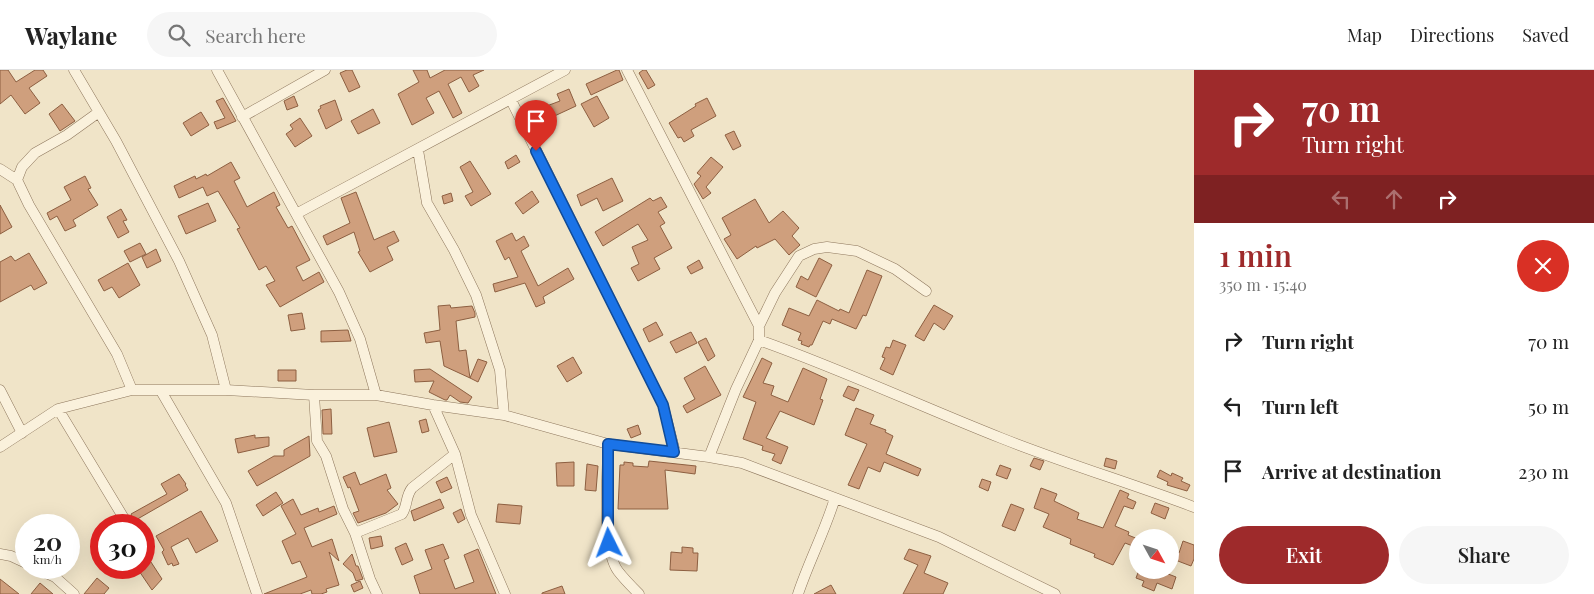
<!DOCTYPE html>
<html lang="en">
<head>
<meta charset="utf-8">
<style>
	:root { --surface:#fff; --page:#f6f6f6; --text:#222; --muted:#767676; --line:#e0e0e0; --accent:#9e2a2b }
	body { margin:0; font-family:"Playfair Display",serif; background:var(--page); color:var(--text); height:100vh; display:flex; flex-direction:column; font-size:19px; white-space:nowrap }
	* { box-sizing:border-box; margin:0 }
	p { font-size:16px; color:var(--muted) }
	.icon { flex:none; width:28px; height:28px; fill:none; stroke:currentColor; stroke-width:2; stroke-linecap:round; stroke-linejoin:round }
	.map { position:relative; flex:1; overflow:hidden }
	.drawer { display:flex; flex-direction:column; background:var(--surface); width:400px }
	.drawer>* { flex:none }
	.hud { background:#9e2a2b; color:#fff; overflow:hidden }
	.needle { width:32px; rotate:130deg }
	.controls { position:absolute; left:1129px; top:459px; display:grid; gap:10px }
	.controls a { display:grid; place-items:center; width:50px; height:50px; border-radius:50%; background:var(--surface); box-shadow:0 5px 20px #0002; font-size:25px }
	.speed { position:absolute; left:15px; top:444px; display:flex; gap:10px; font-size:25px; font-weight:700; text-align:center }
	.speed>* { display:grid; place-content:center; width:65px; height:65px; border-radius:50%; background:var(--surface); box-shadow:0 5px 20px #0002; line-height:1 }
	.speed small { font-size:12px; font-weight:400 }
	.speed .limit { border:8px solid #d22; background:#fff; color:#111 }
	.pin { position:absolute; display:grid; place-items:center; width:42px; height:42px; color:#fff; margin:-51px -21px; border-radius:50% 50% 50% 0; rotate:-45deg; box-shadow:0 0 5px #0007 }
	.pin .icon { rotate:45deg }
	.me { position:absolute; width:55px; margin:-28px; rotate:357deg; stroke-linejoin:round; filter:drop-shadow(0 0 4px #0008) }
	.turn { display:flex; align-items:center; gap:18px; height:105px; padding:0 25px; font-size:22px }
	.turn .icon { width:65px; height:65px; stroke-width:2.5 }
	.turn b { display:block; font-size:35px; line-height:42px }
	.lanes { display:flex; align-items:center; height:48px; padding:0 25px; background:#0003; justify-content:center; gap:25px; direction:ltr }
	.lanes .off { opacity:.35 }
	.round { display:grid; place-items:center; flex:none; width:52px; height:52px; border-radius:26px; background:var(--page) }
	.head { display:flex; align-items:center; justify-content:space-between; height:85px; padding:0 25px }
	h1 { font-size:30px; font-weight:600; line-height:38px; color:var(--accent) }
	.button { display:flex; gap:10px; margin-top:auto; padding:10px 25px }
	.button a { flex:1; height:58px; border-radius:30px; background:var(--accent); color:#fff; font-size:20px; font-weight:600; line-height:58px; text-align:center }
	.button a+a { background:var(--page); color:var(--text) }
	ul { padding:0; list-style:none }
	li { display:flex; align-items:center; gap:15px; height:65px; padding:0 25px }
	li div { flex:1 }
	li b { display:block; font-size:19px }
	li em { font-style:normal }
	header { display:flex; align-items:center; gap:30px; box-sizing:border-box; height:70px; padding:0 25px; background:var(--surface); border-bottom:1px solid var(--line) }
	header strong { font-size:24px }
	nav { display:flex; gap:28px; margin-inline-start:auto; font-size:18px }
	.search { width:350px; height:45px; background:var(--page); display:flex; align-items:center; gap:12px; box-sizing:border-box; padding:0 18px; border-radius:28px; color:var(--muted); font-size:19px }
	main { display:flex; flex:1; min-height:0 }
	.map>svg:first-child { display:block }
</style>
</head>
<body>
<header>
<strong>Waylane</strong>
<div class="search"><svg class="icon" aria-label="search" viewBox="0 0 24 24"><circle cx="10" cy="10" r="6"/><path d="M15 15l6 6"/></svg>Search here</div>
<nav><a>Map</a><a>Directions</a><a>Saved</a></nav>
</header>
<main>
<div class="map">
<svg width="1194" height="524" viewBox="0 0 1194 524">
	<rect width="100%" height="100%" fill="#f0e4c8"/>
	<path fill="#cf9f7d" stroke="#8d5f41" d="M0,0H8L16,12L35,0H43L47,6L29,18L40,33L25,44L11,25L0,34Z
		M347,0H352L360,17L349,22L340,3Z
		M413,0H427L430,8L445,0H484L473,5L479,16L469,22L461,7L448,14L462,43L453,48L439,21L426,28L434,43L412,55L398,24L419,12Z
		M617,0H619L623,10L591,25L586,14Z
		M643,0H646L655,15L648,19L639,3Z
		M569,19L576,36L548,49L544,37L560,31L557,24Z
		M294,26L298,36L287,40L284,31Z
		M597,26L609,48L594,57L581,34Z
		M223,28L236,51L217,59L214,52L225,48L216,31Z
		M707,28L716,46L691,60L694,66L684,72L681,67L678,68L669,53L696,36L695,34Z
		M335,30L342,50L326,59L318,40L321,38L320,36Z
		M62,34L75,51L60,61L49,44Z
		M373,39L380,53L358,64L351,51Z
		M201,42L209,55L191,66L183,53Z
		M300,48L312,66L295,77L286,64L293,59L290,55Z
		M734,61L741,76L733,80L725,65Z
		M516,85L520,92L508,99L505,92Z
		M711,87L723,97L706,117L711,123L703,129L694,114L701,106L697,103Z
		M470,91L491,124L471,136L465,126L473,122L460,97Z
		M231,92L240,108L234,111L247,137L274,122L280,135L276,137L288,158L292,156L310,190L296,197L303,211L319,202L324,212L280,237L266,215L275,211L266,196L259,200L237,159L240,158L218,121L207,126L203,117L179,128L174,116L195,106L196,109L206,104L207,106Z
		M85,106L91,118L88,119L98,135L73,150L76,156L65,161L57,146L50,150L47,143L71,130L64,117Z
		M612,108L623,131L603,141L597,128L581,136L577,125Z
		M532,121L539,132L523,144L515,133Z
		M356,122L374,170L394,161L399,171L387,177L393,190L370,202L358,182L360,181L354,162L327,175L323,166L350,153L341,128Z
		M451,123L453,131L444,134L442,126Z
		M661,127L667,137L658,142L665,153L660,156L672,178L654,188L660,199L638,211L631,198L639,194L632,177L648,170L638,154L603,176L595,162L650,128L653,131Z
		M755,129L769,153L783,141L799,158L792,166L800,175L789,185L775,169L757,178L756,176L737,189L724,169L731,165L722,148Z
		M208,133L216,151L186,164L178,146Z
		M0,135L12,157L0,164Z
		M121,139L127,150L123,151L129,162L118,168L107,147Z
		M512,163L516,171L524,166L529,176L521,181L538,216L568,198L574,209L543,227L545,233L536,237L525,213L495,222L493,214L518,207L509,187L505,190L496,171Z
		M140,173L146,184L130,192L124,181Z
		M156,179L161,191L147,198L142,187Z
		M29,183L47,213L34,220L31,215L0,232V192L11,186L15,191Z
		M819,188L832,195L816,227L796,217L801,206L808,210Z
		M699,190L703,198L691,204L687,197Z
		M128,193L140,215L119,228L112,217L104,221L98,210Z
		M867,200L882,206L866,246L863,245L856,259L832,249L830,254L823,251L812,275H810L809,277L801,274L802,271L798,270L801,263L782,255L789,238L809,246L817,230L839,241L840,239L849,243Z
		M450,235L451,238L472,236L475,243V247L456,251L459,281L466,280L470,308L444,296L440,271L426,273L424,263L440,260L438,236Z
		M934,235L953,246L944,260L934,253L924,271L915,266Z
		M302,243L305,259L291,261L288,245Z
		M656,252L663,265L649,272L643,259Z
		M348,260L351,271L321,272V261Z
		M691,262L697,273L676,283L670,272Z
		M706,268L715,286L708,291L698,272Z
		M893,270L906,275L893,305L880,299L885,288L882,287L886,277L890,278Z
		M573,287L582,303L567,312L557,296Z
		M762,288L772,293L763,313L774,316L771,325L788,332L803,298L827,309L820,329L823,330L814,355L780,341L766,368L788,377L781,394L772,390L775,384L762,380L763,376L743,369L756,332L743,327Z
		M478,289L487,292L478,312L470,308Z
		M705,296L721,325L687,343L683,336L695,329L684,308Z
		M430,299L472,327L468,333L460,332L450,325L447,330H445L429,322L434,311L415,312L414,300Z
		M278,300H296V311H278Z
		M848,316L859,320L854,331L843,326Z
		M856,338L874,345L870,354L886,360L885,362L893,366L886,384L921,399L918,406L884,392L880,402L868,397L859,419L848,415L867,374L845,365Z
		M331,339L332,364H323L322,340Z
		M426,349L429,361L422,363L419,351Z
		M389,352L397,382L374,387L367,358Z
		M638,355L641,364L631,368L627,359Z
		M255,365V368L269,367V376L238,383L235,369Z
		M309,366L310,386L257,416L248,401L274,386H284V380Z
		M1034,388L1044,391L1040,400L1030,396Z
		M1106,388L1117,391L1115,399L1104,396Z
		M649,391L696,396L695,404L665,400L668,439H618L620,395H624V392L633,393V396L648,397Z
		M574,392V416H557L556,393Z
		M587,394L598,396L596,421L585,420Z
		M1000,395L1011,399L1007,409L996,405Z
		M1160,400L1171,406L1172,403L1183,408L1181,411L1190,415L1187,421L1167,415L1168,412L1157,407Z
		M355,402L360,415L386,404L391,418L387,420L398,434L386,443L358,453L353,443L359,441L350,417L348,418L343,407Z
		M179,404L186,414L185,415L188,420L134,451L131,444L167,424L161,414Z
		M447,407L452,418L441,423L436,412Z
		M982,409L991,412L988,421L979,417Z
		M1041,418L1057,424L1054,431L1079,443L1077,449L1103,458L1120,420L1129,424L1127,428L1136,432L1133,439L1124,436L1115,456L1129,462L1128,465L1138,469V478L1125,473L1113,495L1094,487L1095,484L1070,474L1071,469L1043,457L1049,444L1034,438Z
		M276,422L283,433L263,446L256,435Z
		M293,429L301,445L318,438L319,442L334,436L337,444L304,458L312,477L332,469L339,491L329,482L339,515L326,519L327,522L321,524H312L311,520L300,524H264L307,507L300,491L292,494L282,471L296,464L281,436Z
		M440,429L444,438L414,451L411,441Z
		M1155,433L1169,438L1165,449L1151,443Z
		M498,434L522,436L520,454L496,452Z
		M1011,434L1024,439L1015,461L1002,456Z
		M461,439L465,449L458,453L453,443Z
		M201,441L218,471L196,483L188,468L171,477L179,494L173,496L172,493L168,495L162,482L164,480L156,466Z
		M381,466L383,476L371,479L369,468Z
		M1183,471L1194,475V489L1191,496L1170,488V478L1179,483Z
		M406,473L413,490L402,495L395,478Z
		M443,474L449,488L444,490L455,519L474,512L464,485L478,479L496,524H420L414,506L432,499L425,480Z
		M682,477L693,478V483H698L697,501L670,500L671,482L682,483Z
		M909,479L931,486L924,503L948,513L943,524H903L918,495L904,489Z
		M352,484L356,496H358L363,509L356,511L353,503L343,494Z
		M149,489L162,509L152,520L137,498H144V492Z
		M106,498H126L119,507Z
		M1139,500H1165L1163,502L1176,507L1172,519L1157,513L1154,521L1142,516L1144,511L1136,508Z
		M97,508L109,518L104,524H84Z
		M0,509L19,524H0Z
		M360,511L363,518L354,522L351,515Z
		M40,513L53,524H31Z
		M831,515L836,524H814Z
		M562,516L565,524H542V523Z"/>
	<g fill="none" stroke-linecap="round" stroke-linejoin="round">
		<defs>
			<path id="street" d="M74,0L116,71L179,191L212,265L226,320
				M217,0L339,222L360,269L376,325
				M627,0L759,256V270L736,319L709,387
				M511,30L663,335L675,382
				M99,42L67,65L35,83L22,97L17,110L29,135L117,284L132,320
				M242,47L325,0
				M418,80L427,133L454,180L476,225L500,300L504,345
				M0,99L17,110
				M296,144L565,0
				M759,256L775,223L799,186L814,179L827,177L857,181L895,199L926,221
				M759,270C841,299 920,336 1001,368C1064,393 1130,413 1194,437
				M0,320L22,363
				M161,321L226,433L257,524
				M314,325L317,371L326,386L343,439L355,463L370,509L377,524
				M433,335L455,384L471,445L505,524
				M58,339L128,455
				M608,374C608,405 601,478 618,501C624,509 632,517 639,524
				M0,377L58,339L132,320H226L314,325H376L433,335L504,345L608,374L709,387L742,393L939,467L1055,524
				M355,463L402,444C408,435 405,427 412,418L455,384
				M144,479L146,483
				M0,484L11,486L26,493
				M35,498L55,507L74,524
				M798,524C809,491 825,461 835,428"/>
		</defs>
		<use href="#street" stroke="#8d765c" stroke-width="11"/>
		<use href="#street" stroke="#faf1dc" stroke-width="10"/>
	</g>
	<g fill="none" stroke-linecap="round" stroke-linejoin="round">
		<defs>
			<path id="route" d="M536,81L663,335L674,382L608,374V460L609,473"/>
		</defs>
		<use href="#route" stroke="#114b97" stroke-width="12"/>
		<use href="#route" stroke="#1a73e8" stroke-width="9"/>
	</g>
</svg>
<div class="controls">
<a><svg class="needle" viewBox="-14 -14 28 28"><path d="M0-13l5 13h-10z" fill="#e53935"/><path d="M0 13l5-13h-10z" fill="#767676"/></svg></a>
</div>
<div class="speed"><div>20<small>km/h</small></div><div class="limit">30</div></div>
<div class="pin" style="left:536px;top:81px;background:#d93025"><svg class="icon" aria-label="arrive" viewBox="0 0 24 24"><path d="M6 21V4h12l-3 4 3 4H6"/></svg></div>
<svg class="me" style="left:609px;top:473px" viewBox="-20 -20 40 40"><path d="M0-17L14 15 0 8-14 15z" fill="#1a73e8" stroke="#fff" stroke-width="4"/></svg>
</div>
<section class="drawer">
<div class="hud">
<div class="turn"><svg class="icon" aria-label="right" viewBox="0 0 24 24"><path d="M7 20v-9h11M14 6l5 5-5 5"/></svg><div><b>70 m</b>Turn right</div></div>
<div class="lanes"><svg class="icon off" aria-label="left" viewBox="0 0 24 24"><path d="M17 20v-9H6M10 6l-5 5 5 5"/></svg><svg class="icon off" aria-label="ahead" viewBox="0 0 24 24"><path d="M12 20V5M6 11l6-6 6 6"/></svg><svg class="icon" aria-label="right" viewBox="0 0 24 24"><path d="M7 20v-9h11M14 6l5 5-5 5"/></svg></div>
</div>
<div class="head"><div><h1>1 min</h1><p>350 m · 15:40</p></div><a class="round" style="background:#d93025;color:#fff"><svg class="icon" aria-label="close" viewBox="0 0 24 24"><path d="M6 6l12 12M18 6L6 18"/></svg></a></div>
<ul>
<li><svg class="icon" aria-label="right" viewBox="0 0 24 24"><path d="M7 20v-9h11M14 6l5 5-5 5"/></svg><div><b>Turn right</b></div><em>70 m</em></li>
<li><svg class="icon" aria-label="left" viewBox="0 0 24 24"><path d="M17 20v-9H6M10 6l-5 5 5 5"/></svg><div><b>Turn left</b></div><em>50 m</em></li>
<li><svg class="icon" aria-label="arrive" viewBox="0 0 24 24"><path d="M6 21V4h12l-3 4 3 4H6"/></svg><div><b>Arrive at destination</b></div><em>230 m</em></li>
</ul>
<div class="button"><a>Exit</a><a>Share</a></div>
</section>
</main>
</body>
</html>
